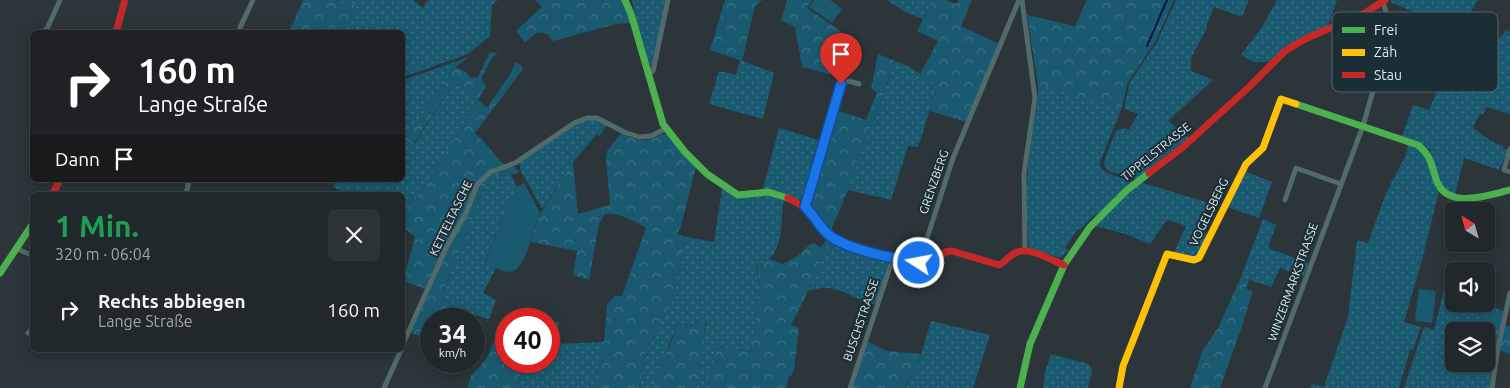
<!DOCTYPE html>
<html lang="de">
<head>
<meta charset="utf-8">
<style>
	:root { --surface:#20282c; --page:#2d3438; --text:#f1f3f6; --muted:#a2a6a9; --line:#3d4448 }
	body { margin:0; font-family:Ubuntu,sans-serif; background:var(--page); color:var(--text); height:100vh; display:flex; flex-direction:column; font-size:19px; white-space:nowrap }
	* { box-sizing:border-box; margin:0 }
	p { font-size:16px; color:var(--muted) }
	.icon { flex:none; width:28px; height:28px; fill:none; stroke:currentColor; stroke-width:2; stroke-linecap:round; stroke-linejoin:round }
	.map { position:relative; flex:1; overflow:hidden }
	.details { position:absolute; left:30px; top:192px; width:375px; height:160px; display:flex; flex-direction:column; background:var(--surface); border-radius:8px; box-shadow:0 2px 12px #0003,0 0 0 1px var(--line) }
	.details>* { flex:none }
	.guide { position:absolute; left:30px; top:30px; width:375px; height:152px; border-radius:8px; box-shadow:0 2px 12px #0003,0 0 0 1px var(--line); background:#202124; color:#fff; overflow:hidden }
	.needle { width:32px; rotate:323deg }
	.tools { position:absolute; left:1445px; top:202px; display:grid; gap:10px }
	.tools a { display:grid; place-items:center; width:50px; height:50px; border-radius:8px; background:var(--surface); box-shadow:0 2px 12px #0003,0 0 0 1px var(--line); font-size:25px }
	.speed { position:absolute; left:420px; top:308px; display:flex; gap:10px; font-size:25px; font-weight:700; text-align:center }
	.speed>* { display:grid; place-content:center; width:65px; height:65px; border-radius:50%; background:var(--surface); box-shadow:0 2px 12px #0003,0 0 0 1px var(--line); line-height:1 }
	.speed small { font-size:12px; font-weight:400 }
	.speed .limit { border:8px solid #d22; background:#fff; color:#111 }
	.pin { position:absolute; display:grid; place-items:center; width:42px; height:42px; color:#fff; margin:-51px -21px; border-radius:50% 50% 50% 0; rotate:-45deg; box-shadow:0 0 5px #0007 }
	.pin .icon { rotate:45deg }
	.me { position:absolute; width:55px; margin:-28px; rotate:281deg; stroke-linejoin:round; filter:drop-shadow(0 0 4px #0008) }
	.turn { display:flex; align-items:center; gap:18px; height:105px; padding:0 25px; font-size:22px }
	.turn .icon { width:65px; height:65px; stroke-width:2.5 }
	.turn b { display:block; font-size:35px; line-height:42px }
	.then { display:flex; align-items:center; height:48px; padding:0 25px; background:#0003; gap:10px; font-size:19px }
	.round { display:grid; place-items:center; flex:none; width:52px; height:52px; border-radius:8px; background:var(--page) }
	.summary { display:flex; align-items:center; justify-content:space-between; height:85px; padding:0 25px }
	h1 { font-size:30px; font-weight:600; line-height:38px; color:#1e9e55 }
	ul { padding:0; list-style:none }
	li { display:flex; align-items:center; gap:15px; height:65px; padding:0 25px }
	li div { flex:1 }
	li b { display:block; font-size:19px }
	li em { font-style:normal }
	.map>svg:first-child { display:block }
</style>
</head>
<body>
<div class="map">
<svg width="1510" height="388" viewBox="0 0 1510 388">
	<defs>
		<pattern id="grass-dots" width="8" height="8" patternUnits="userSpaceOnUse" patternTransform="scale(1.25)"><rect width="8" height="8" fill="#1a5a70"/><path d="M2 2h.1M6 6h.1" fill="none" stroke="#3b7285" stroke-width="1.8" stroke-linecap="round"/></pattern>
		<pattern id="forest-crowns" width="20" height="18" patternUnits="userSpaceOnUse" patternTransform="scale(1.25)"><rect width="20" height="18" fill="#1a5a70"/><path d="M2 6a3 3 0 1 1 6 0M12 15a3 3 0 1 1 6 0" fill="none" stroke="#3b7285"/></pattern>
	</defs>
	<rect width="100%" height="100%" fill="#2b353a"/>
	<path fill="url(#grass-dots)" d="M335,0H413L423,8L428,0H498L492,5L490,36L468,54L403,77L402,32H344L356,12L355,3L347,5Z
		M632,0H667L652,65L648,63L637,24Z
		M887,0H933L923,19L907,13Z
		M1176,0H1249L1242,17L1214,7L1207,24V28L1191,58V71L1213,80L1168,121L1189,138L1136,179L1108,171L1104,165L1105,158L1116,131L1124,128L1129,130L1138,114L1124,109L1130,82L1157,42Z
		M1277,0H1337L1328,27L1271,62H1254L1241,55L1262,27Z
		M1391,0H1478C1473,7 1469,18 1462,22C1450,29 1406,8 1392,3Z
		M1437,22L1456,28L1467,22L1480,34L1492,40L1500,38L1506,30L1510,32V114L1487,107L1483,114L1479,115L1473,128L1491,141L1503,146V148L1508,150L1499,170L1464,158L1455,195L1443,188L1430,150L1420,142L1402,136L1413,105L1429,110L1437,91L1431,89L1437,71L1440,72L1442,67H1444L1453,44L1436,37Z
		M469,57L455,67L405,140L415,143L453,84L459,85L477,103L422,191L403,210L402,195H348L333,187L336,180H402L403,80Z
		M740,60L774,73L763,119L709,104L719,71L736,75Z
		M895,61L906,65L938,85L918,147L908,146L891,200L848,190L859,154L877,113Z
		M1038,84L1122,107L1100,162V167L1107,173L1133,182L1103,211L1091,218L1080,230L1078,229L1065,248L1069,250L1060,258L1029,248C1026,214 1026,180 1030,146C1033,125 1039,106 1038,84Z
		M588,120H595L607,125L599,136L597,134L574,161L542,209L521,171L519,163L578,123Z
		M779,128L822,141L804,202L786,193L763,189Z
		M1409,143L1417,146L1428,158L1439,191L1422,260L1404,322L1421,327L1413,350H1410L1399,388H1310L1312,384L1324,387L1348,317L1357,240L1368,243L1386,193L1405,157Z
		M1244,171L1272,182L1259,218L1227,207Z
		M511,175L517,187L510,199L485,261L496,268L483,293L496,300L489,319C474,314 443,310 444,290L484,188L498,176Z
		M1140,182L1209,203L1200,225L1207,228L1204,234L1209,235L1199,255L1195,258L1174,253L1186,226L1167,220L1150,244L1126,234L1095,226Z
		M722,189L731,194H764L784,199C780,217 785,243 770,258C767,262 761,264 756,266L760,288L751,352L717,347L708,388H693C702,367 703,344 706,322L694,326L678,323L663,359L653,388H636L641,380L645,353L671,301L687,237L714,242Z
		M1263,219L1276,225L1268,248L1309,263L1303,277L1280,268L1271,287L1241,277Z
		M827,238L856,250L889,259L891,262L876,304C857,302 843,287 823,288C818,288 813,290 808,291L825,250L821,248Z
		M1444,290L1454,292V304H1486V301L1491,302L1485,331H1454V364H1486V352H1491L1492,349L1496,350L1492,363L1490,388H1404L1424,327L1434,330Z
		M931,321L990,335L973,388H904L918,365Z
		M559,322L556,344L604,342L593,388H519L521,361H549V323Z
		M1051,354L1089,364L1092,370L1088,388H1043L1045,372Z"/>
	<path fill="url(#forest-crowns)" d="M303,0H335L347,5L355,3L356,12L344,32H289Z
		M535,0H623L631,23L616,24L553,41L547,34L538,32L525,42L516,31L542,7Z
		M725,0H762L755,6L742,61L710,50Z
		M787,0H812L807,8L842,32L846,46L837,76L802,67L795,27L781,20Z
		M933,0H946L956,4L959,0H972L961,26L999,44L966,122L930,111L938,86L920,74L938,41L917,31Z
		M1087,0H1174L1155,42L1128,82L1122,107L1038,85L1027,15L1075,26Z
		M490,52L498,53L492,58L481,79L486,86L478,100L487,108L509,76L516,62L521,65L523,69L475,133L486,144L504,165L477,183L467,210L426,289L403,281L415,237L403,227L402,210L422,191L477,103L459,85L453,84L414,143L404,141L455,67L466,72L471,78L478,77Z
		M878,54L895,61L877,113L859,154L852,180L830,233L807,204L835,110L866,120L877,92L871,89Z
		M621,133C628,136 637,141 646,140C653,139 659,134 666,134L696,167L681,226L677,234L687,237L671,301L645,353L641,380L636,388H593L604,342L607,305L615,296H622L646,228C637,222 615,211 605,214L599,224L589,280L573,275L577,251L531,242L537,220L543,209L573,162L578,214L610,205L606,159L607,151Z
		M512,165L519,172L511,175L498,176L484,188L444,290L446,300L454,308L447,319H431V339L430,340L409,332L479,184L490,172Z
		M810,244H815L825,250L810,287L791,325L799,328L794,371L788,379L786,388H708L717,347L751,352L760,288L757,266L770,259L783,264L799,255Z
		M1241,277L1249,280L1246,289L1253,291L1242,326L1220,388H1190L1203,350L1218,328Z
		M1490,307L1504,311L1496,350H1492L1491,352H1486V331H1485Z
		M705,321C704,344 703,367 693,388H653L663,359L669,348L678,323L694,326Z
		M1504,325L1510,327V354L1499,350Z
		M500,326L506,327V361H521L519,388H467L471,376L487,358Z
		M866,341L887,351L921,354L919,365L903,388H852Z"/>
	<path fill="#1a5a70" d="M814,0H830L842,9L832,23L809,7Z
		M524,183L540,213C534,225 526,271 510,272C502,272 492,266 485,262L510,199L517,187Z
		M1419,289L1434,291L1436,293L1432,323L1416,321L1415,318Z"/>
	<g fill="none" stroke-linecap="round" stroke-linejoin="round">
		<path stroke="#171145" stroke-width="2" d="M1147,46L1167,0"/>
		<path stroke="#526a6a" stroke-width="5" d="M1022,0L1035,98L1024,173L1025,251
			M42,32L47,29L60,0
			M238,32L253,0
			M648,74L653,71L668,0
			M1510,149L1504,170L1510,172
			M186,195L189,180
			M1285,200L1296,168L1341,184
			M805,207L841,84L849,81L859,84
			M17,249L32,255
			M919,263L953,158L1019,0
			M28,333L32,329
			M402,346L446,248L467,211L477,185L490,172L515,163L574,123L587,118H597L624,132L639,137L651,136L665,129
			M384,388L401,350
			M850,388L893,258
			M1265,388L1363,126L1376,80L1386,12L1383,2
			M1492,388L1498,348L1510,293"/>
		<path stroke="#4caf50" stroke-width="7" d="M625,0L631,14L663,124L685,152L707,174L738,195L768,192L788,198
			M1296,104L1418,145C1431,156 1431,163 1436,179C1446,211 1488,195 1510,190
			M0,273L32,225
			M1020,388L1030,344L1064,265L1090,227L1127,190L1149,173"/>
		<path stroke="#ffc107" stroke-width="7" d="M1119,388L1123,366L1167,254L1194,260L1199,258L1246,164L1263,148L1281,99L1296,104"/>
		<path stroke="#c62828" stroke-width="7" d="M116,32L125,0
			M1149,173L1183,147L1249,87L1285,51L1305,39L1365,13L1385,0
			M52,195L60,180
			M788,198C802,204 811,213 820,225C824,228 827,233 831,236C854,253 903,260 931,265L945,252L952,251L999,265C1005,262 1009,256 1015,253C1029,246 1051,260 1064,265"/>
	</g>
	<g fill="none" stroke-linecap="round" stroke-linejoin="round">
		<defs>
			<path id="route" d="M841,84L805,207C814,215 820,228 830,236C851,251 894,258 919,263"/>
		</defs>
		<use href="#route" stroke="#114b97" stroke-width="12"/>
		<use href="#route" stroke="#1a73e8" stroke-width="9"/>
	</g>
	<g text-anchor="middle" stroke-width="4" stroke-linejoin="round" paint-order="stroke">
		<g font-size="12" fill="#dee9ee" stroke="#1b2e36">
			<text transform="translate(1156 152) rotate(-39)" y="4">TIPPELSTRASSE</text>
			<text transform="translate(934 182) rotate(-71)" y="4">GRENZBERG</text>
			<text transform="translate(1209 212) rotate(-64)" y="4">VOGELSBERG</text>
			<text transform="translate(451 218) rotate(-64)" y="4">KETTELTASCHE</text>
			<text transform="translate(1293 282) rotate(-70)" y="4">WINZERMARKSTRASSE</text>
			<text transform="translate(861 320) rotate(-71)" y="4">BUSCHSTRASSE</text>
		</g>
	</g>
	<rect x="1332" y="12" width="166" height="80" rx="8" fill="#1b2e36" stroke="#56666d" stroke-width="1"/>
	<rect x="1342" y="27" width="23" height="6" fill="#4caf50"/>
	<rect x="1342" y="49" width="23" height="7" fill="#ffc107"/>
	<rect x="1342" y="72" width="23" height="6" fill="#c62828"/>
	<g font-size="14" fill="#dee9ee">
		<text x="1374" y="35">Frei</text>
		<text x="1374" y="57">Zäh</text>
		<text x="1374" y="80">Stau</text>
	</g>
</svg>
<div class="tools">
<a><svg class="needle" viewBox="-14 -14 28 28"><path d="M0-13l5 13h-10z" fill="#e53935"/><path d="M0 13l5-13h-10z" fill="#a2a6a9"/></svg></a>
<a><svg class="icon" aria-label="sound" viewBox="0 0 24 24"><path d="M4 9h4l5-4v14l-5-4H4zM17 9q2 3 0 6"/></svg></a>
<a><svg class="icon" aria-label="layers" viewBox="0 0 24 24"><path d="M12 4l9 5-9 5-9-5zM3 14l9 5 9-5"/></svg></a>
</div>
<div class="speed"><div>34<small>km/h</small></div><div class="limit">40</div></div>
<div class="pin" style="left:841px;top:84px;background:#d93025"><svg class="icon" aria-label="arrive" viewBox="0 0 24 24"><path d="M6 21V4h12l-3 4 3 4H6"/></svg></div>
<svg class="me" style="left:919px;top:263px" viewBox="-20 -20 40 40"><circle r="17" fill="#1a73e8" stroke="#fff" stroke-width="3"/><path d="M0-11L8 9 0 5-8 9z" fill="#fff"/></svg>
<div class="guide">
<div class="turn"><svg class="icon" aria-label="right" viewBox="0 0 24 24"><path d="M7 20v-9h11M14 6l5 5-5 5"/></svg><div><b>160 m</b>Lange Straße</div></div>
<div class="then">Dann<svg class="icon" aria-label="arrive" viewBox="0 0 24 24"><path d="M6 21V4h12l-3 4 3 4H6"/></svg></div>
</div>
<section class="details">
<div class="summary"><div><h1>1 Min.</h1><p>320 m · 06:04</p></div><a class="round"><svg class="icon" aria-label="close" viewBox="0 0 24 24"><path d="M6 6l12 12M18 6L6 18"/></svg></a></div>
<ul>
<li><svg class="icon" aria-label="right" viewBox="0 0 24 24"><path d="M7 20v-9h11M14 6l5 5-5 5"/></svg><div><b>Rechts abbiegen</b><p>Lange Straße</p></div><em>160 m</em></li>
</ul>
</section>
</div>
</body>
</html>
